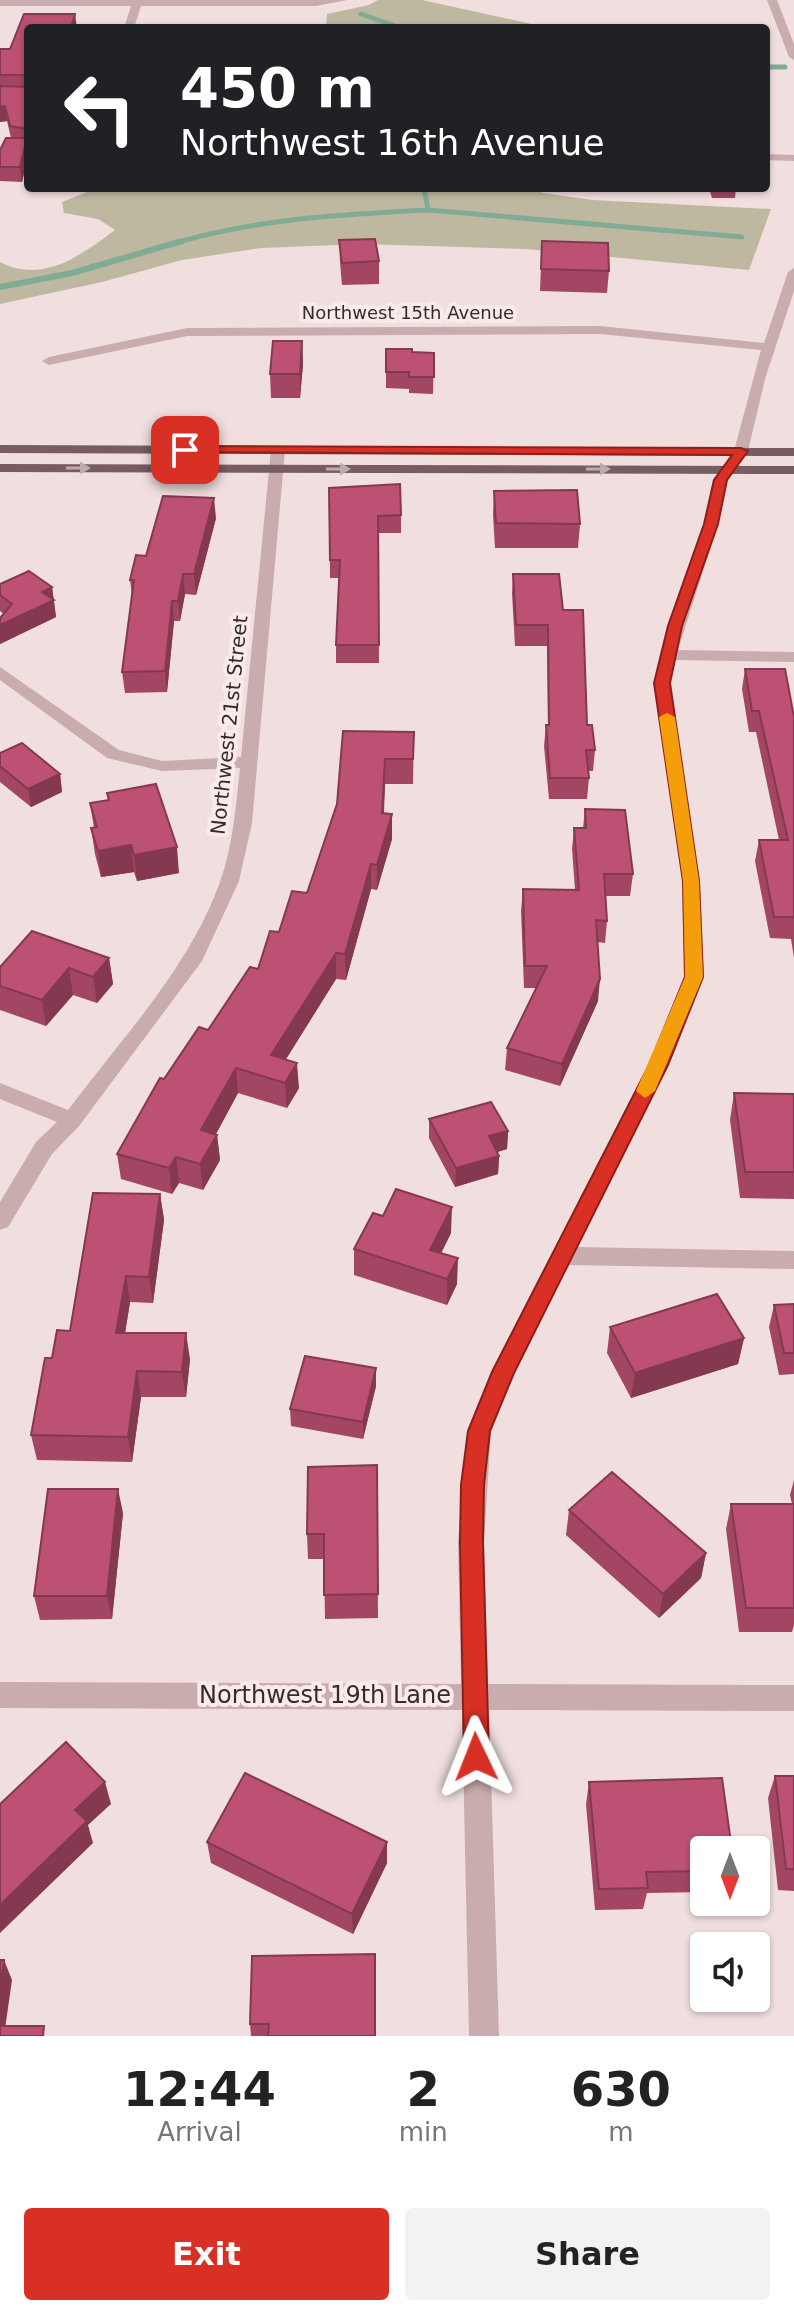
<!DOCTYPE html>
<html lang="en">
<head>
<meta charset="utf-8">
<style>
	:root { --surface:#fff; --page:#f2f2f2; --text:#222; --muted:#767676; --accent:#d93025 }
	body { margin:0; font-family:"DejaVu Sans",sans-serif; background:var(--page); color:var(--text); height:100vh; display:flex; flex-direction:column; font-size:30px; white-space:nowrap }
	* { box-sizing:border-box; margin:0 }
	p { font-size:26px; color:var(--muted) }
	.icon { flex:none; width:44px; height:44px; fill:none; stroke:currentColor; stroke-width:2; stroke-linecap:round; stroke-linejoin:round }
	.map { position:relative; height:2036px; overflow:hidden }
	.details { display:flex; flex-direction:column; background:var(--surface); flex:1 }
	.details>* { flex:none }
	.banner { position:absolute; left:24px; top:24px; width:746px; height:168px; border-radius:8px; box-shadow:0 2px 6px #0004; background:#202124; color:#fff; overflow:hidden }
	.needle { width:52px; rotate:180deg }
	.controls { position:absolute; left:690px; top:1836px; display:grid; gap:16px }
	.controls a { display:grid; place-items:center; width:80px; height:80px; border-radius:8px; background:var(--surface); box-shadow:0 2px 6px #0004; font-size:40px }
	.pin { position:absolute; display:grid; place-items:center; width:68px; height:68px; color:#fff; margin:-34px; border-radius:16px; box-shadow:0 4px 12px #0006 }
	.me { position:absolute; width:88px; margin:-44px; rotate:358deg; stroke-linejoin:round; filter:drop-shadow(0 0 6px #0008) }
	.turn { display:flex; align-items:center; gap:28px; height:168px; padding:0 24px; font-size:36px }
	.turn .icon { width:104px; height:104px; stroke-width:2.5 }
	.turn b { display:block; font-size:56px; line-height:68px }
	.eta { display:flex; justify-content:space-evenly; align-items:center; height:136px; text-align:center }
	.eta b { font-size:48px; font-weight:800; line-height:56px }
	.primary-button { display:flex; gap:16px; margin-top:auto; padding:16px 24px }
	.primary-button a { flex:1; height:92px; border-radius:8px; background:var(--accent); color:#fff; font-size:32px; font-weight:800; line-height:92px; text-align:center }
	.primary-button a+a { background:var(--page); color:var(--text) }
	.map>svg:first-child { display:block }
</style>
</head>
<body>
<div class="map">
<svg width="794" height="2036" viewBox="0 0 794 2036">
	<rect width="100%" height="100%" fill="#f1dfdf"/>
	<path fill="#bfb8a0" d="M378,0H422L532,24L582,28H326L327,14L369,5Z
		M97,188H531L543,193L593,200L771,209L749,270L526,249L362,244L261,248L182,260L102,282L0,304V262C43,284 80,256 115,230L98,219L64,213L62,202Z"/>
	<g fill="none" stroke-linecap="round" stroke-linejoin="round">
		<path stroke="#80ac95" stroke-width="5" d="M361,14L401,28
			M766,67H785
			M428,210L742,237
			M175,243C262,218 338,215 428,210L424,188"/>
		<path stroke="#80ac95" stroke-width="6" d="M0,287L72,273L182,241"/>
		<path fill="#c8acae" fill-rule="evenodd" d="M0,0H347L316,6H141L134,28H124L131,6H0Z
			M767,0H777L794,44V60L789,57Z
			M766,154L794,155V161L766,160Z
			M794,268V291L765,379L748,451L727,480L718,524L678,650L794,652V662L675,660L670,683L700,881L704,977L668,1065L577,1247L794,1251V1269L568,1265L515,1372L491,1431L484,1542L488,1684L794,1685V1711L489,1710L499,2036H469L462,1710L0,1708V1682L461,1684L458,1542L467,1431L491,1372L648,1065L684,977L682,881L654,683L667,626L704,524L713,480L734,451L761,350L600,334L187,336L49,365L42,361L49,357L187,328L600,326L764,343L788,272Z
			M278,446L285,450L252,823L239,881L202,961L79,1126L52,1154L8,1227L0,1230V1202L36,1142L57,1122L0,1099V1083L68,1110C122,1038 189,968 220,882C233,846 236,805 240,768L162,771L107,758L0,680V667L119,750L162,761L241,757L271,450Z"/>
		<path fill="#775c62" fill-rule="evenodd" d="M0,445L794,448V456L0,453Z
			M0,464L794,466V474L0,472Z"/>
	</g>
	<path fill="#a34663" d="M28,28V156L22,182L0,181V150L11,138L7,121L0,122V49H10Z
		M709,188H736L735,198H712Z
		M339,240L379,261V284L342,285L340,262Z
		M542,241L609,271L607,293L540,291Z
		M302,341L303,364L300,398H271L270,374Z
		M386,349L412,352L434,353L433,394L409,393V389L386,388Z
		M329,488L401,515V533H378L379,663H336V645L339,578H330Z
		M494,491L580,524L578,548H495L493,515Z
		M216,518L196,595L185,594L180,621H174L167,692L125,693L122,672L132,596L130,580L146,556Z
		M513,574L563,610L587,725L595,750L593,771H588L589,778L587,799H549L544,746L546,725H548L547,646H515L512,594Z
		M0,584L52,587L56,617L0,644V618L4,614L0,611Z
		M745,669L794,717V958L791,939L770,938L755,861L759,840H779L756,732H749L742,689Z
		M414,732L413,784H385L384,813L392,839L377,890L371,889L346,980L336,979L286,1059L299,1088L287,1108L238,1093L216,1134L217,1135L220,1160L203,1190L179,1183L172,1194L121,1179L117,1154L164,1079L208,1030L258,969L279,932L307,893L337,804Z
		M0,753L60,774L62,792L31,807L0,782Z
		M107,793L179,873L137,881L134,872L101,877L95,854L91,828H94L90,803L108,800Z
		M585,809L633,874L630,896H605L607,921L605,943L597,942L598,1001L560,1086L505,1070L507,1048L536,988H524L521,911L523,889L575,890L572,849L574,828H583Z
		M109,958L113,984L97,1003L73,995L46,1026L0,1010V967Z
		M734,1093L794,1094V1199L740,1198L730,1120Z
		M429,1119L508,1131L507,1149L497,1152L499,1156L498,1174L455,1187L429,1138Z
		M160,1194L164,1220L153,1303L130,1302L125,1333L190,1359L186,1397H141L132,1462L37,1460L31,1435L52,1358Z
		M383,1216L451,1233L441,1253L457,1284L447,1305L354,1275V1249Z
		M794,1304V1374L779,1375L769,1327L774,1305Z
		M610,1327L744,1338L738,1364L631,1398L607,1353Z
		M376,1386L363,1439L291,1426L290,1409Z
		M377,1465L378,1618L325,1619L324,1559H308L307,1534Z
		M794,1480V1625L792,1632H739L726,1529L731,1504H792L790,1495Z
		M569,1510L706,1553L701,1578L659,1618L566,1535Z
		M123,1513L112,1619L40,1620L34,1596Z
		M775,1776H794V1891L778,1890L768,1798Z
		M589,1782L704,1850V1892L647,1893L643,1909L595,1910L586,1804Z
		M207,1842L387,1863L353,1934L211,1863Z
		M252,1956L376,2036H251L250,2024Z"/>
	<path fill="#843950" d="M75,14L77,28H71Z
		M5,106L7,121L0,122V107Z
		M27,138L28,156L22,182L20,167Z
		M302,341L303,364L300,398V374Z
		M214,498L216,518L196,595L194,574Z
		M183,574L185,594L180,621L178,601Z
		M52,587L56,617L0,644V625L42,592Z
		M172,601L174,621L167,692L165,671Z
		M385,759V784L382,838V813Z
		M60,774L62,792L31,807L28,789Z
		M392,814V839L377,890V865Z
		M131,845L134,872L101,877L98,851Z
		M177,847L179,873L137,881L134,855Z
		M371,864V889L346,980L345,954Z
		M336,953V979L273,1080L271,1055Z
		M109,958L113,984L97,1003L93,977Z
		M69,968L73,995L46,1026L42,1000Z
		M600,979L598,1001L560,1086L562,1064Z
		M297,1063L299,1088L287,1108L285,1083Z
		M236,1068L238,1093L204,1156L201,1130Z
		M508,1131L507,1149L488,1155L489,1136Z
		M217,1135L220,1160L203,1190L200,1164Z
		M499,1156L498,1174L455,1187L456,1168Z
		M176,1157L179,1183L172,1194L169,1168Z
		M160,1194L164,1220L153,1303L149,1277Z
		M452,1207L451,1233L431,1274L430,1250Z
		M458,1258L457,1284L447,1305V1279Z
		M126,1276L130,1302L121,1358L116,1333Z
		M186,1333L190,1359L186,1397L182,1372Z
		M744,1338L738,1364L631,1398L635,1373Z
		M376,1368V1386L363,1439V1422Z
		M137,1371L141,1397L132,1462L128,1437Z
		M118,1489L123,1513L112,1619L107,1596Z
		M706,1553L701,1578L659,1618L663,1594Z
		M105,1782L111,1804L88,1825L93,1843L0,1933V1905L75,1810Z
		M387,1842V1863L353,1934L352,1914Z
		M4,1960L12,1980L4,2036H0V1990Z"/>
	<path fill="#bd5173" stroke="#843950" stroke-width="2" d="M24,14H75L71,28H28V77L26,75H0V49H10Z
		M28,81V129L10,126L5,106L0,107V86L26,87Z
		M6,138H27L20,167H0V150Z
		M375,239L379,261L342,263L339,240Z
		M542,241L608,243L609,271L541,269Z
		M273,341H302L300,374H270Z
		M386,349H412V352L434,353V377H409V372H386Z
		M400,484L401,515L378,516L379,645H336L340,560H330L329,488Z
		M577,490L580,524L496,523L494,491Z
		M163,496L214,498L194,574H183L178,601H172L165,671L122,672L134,580H130L136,555L146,556Z
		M29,571L52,587L42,592L54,600L0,625V618L12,604L0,595V584Z
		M513,574H559L563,610H583L587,725H592L595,750H586L589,778H550L546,725H549L548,625H516Z
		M745,669H785L794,717V917H774L759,840H788L759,711H752Z
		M343,731L414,732L413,759H385L382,813L392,814L377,865L371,864L345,954L336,953L271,1055L297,1063L285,1083L236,1068L201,1130L217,1135L200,1164L176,1157L169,1168L117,1154L160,1078L164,1079L199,1027L208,1030L250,967L258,969L270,931L279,932L292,891L307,893L337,804Z
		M22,743L60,774L28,789L0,766V753Z
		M156,784L177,847L134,855L131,845L98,851L91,828L97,827L90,803L109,800L107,793Z
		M585,809L625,810L633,874H604L607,921L596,920L600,979L562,1064L507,1048L547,966H525L523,889L579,890L574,828H586Z
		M32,931L109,958L93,977L69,968L42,1000L0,986V967Z
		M734,1093L794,1094V1172H745Z
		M491,1102L508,1131L489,1136L499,1156L456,1168L429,1119Z
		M396,1189L452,1207L430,1250L458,1258L447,1279L354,1249L373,1213L383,1216Z
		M93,1193L160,1194L149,1277L126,1276L116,1333H186L182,1372L137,1371L128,1437L31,1435L45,1358H52L57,1330L70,1331Z
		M717,1294L744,1338L635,1373L610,1327Z
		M794,1304V1353H784L774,1305Z
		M305,1356L376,1368L363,1422L290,1409Z
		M377,1465L378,1594L324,1595V1534H307L308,1467Z
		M612,1472L706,1553L663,1594L569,1510Z
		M48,1489H118L107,1596H34Z
		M731,1504H794V1608H746Z
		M66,1742L105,1782L75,1810L87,1821L0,1905V1804Z
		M245,1773L387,1842L352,1914L207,1842Z
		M775,1776H794V1869H786Z
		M722,1778L732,1850H704V1871L646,1872L648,1888L599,1889L589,1782Z
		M375,1954V2036H268L269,2024H250L252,1956Z
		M0,1960H4L0,1990Z
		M0,2026H44L43,2036H0Z"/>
	<defs><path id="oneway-solid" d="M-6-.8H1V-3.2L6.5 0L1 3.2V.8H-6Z" transform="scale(2)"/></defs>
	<g fill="#beabad">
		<use href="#oneway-solid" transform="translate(78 468)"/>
		<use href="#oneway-solid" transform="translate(338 469)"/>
		<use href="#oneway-solid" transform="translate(598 469)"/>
	</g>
	<path fill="#d93025" stroke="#8d1f18" stroke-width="2" d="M185,446L741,448L748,451L727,480L718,524L682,626L670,683L699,881L703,977L668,1065L514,1373L490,1431L484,1485L483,1542L489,1757L485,1766L476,1769L468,1766L464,1757L460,1542L461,1485L468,1431L492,1372L649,1065L685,977L683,881L654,683L668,626L704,524L714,480L732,455L181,452L179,450Z"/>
	<path fill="#f59e0b" d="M667,713L675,717L699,881L703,977L655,1091L645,1098L636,1091L685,977L683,881L659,717Z"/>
	<g text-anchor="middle" stroke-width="8" stroke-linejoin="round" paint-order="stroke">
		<g font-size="18" fill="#372a2d" stroke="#f9ebeb">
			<text x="408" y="319">Northwest 15th Avenue</text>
		</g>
		<g font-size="20" fill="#372a2d" stroke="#f9ebeb">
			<text transform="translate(229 725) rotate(-84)" y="7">Northwest 21st Street</text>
		</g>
		<g font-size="24" fill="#372a2d" stroke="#f9ebeb">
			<text x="325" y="1703">Northwest 19th Lane</text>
		</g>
	</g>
</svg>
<div class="controls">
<a><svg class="needle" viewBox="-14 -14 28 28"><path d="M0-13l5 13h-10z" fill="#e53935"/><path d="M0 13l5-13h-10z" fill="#767676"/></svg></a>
<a><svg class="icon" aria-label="sound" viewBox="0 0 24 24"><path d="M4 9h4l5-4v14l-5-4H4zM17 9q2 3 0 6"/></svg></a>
</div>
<div class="pin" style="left:185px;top:450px;background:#d93025"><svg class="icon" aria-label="arrive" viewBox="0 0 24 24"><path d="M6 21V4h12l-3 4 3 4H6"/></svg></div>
<svg class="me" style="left:476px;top:1757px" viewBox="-20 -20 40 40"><path d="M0-17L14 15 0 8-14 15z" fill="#d93025" stroke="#fff" stroke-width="4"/></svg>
<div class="banner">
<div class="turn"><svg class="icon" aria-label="left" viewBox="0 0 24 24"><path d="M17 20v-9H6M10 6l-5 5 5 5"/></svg><div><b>450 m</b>Northwest 16th Avenue</div></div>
</div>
</div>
<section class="details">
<div class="eta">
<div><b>12:44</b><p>Arrival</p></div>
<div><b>2</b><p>min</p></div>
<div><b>630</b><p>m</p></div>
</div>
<div class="primary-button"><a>Exit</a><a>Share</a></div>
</section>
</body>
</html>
